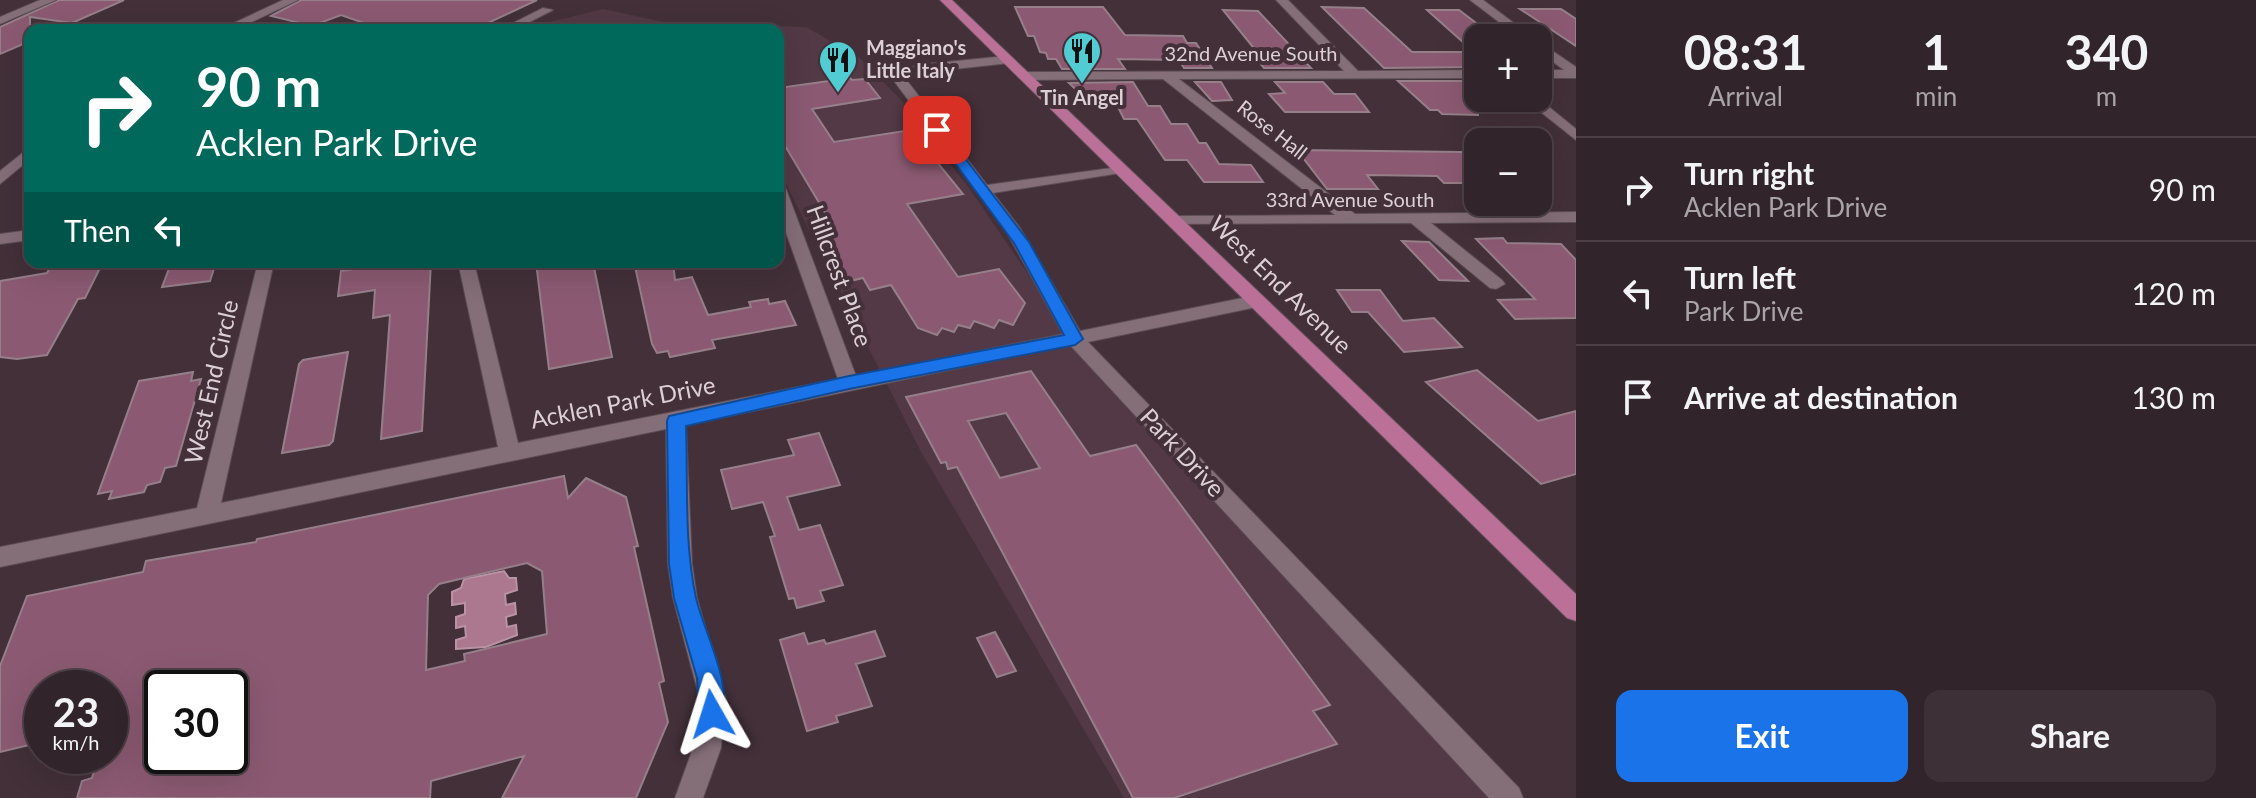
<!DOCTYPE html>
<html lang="en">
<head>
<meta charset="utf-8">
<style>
	:root { --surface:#32242b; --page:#3d3037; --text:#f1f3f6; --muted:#a8a4a9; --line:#4d4147; --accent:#1a73e8 }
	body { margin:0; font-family:Lato,sans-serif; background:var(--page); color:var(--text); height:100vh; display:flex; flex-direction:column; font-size:30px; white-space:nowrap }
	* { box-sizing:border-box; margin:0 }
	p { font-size:26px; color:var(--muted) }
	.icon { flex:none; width:44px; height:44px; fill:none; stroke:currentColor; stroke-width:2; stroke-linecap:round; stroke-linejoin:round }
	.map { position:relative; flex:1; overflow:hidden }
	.sheet { display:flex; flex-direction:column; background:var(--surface); width:680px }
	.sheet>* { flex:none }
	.banner { position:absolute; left:24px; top:24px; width:760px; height:244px; border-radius:16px; box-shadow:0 8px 32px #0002,0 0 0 2px var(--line); background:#00695c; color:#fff; overflow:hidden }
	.controls { position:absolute; left:1464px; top:24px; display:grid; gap:16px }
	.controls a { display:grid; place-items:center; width:88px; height:88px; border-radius:16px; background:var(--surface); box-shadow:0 8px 32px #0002,0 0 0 2px var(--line); font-size:40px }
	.speed { position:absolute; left:24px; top:670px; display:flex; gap:16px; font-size:40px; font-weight:700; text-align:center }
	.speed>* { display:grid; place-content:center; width:104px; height:104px; border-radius:50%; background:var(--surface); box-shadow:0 8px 32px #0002,0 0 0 2px var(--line); line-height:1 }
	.speed small { font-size:20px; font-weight:400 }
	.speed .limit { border:4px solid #111; border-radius:12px; background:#fff; color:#111 }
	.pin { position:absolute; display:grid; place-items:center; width:68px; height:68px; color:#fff; margin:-34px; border-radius:16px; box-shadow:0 4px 12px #0006 }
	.me { position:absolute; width:88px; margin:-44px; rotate:354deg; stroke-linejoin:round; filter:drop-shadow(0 0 6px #0008) }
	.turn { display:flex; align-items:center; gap:28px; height:168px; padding:0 40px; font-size:36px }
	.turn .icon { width:104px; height:104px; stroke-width:2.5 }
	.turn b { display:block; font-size:56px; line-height:68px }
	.then { display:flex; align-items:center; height:76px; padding:0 40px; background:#0003; gap:16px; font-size:30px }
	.eta { display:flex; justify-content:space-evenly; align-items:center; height:136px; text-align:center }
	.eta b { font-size:48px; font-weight:700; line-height:56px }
	.cta { display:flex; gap:16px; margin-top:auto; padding:16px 40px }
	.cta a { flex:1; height:92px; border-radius:16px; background:var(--accent); color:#fff; font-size:32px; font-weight:700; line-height:92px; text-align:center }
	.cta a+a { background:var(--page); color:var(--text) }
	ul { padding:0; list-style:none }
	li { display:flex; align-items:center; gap:24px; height:104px; padding:0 40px; border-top:2px solid var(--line) }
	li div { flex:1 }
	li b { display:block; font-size:30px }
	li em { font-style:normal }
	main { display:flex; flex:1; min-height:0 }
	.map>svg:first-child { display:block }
</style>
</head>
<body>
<main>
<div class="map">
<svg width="1576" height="798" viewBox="0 0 1576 798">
	<rect width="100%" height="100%" fill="#433039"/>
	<path fill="#523945" d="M603,9L664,22L806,27L860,58L901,100L969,188L1100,379L1490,798H1124L920,450L778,168V30H533L546,23Z"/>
	<path fill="#ab7890" stroke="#ba92a5" stroke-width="2" d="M504,571L509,578H516L517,590L505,594L506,605L515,603L516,614L506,617L507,627L516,625L517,635L486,647L456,649V640L466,637L465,626L456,628V617L465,614V603L452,605V592L461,588L464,579Z"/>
	<path fill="#8b5a72" stroke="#957f89" stroke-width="2" fill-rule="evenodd" d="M59,0H124L72,23L30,17V41L0,54V27Z
		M301,0H537L473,30H384L341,15L312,26L271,16Z
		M1015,7H1103L1125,35L1183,36L1187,43H1196L1212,68H1184L1179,60L1118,59L1125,69H1062L1056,59H1048L1046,53L1040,52L1034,36H1028Z
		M1322,7L1364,8L1412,52H1474L1427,10H1459L1496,38H1478V67L1384,68Z
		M1520,9H1561L1576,19V46Z
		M1223,10L1258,11L1311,68H1264L1254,56L1261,57Z
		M850,78L852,80L865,79L880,98L812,109L834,142L911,130L963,194L907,204L958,277L999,269L1025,303L1013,325L999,320L994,328L974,321L970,328L958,325L954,332L942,328L937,335L918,328L891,285L870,290L863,278L846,282L819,234L836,231L778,134V88Z
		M1398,81H1478V115L1442,114L1438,110H1430Z
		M1133,82L1148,106H1160L1171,124H1187L1199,143H1206L1219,164L1251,165L1263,182H1204L1187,160H1165L1137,119H1124L1117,105H1092L1069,83Z
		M1195,82H1221L1232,100L1212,101Z
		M1275,82H1323L1334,94H1355L1369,112H1285L1269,94L1285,93Z
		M1297,150L1462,152L1478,168V183H1444L1437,176L1367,175L1378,189H1327Z
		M1503,238L1507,243L1561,244L1576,260V318L1515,319L1498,300L1535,299L1476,239Z
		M1402,241L1429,242L1468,281L1439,280Z
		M53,262H103L85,298L78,299L47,355L17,359L0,357V281L47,273Z
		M175,262H216L210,281L162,287L170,266Z
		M398,262H431L422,431L381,439L390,315L373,318L375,290L338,296L341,271Z
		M536,262H593L612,357L549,369Z
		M634,262H673L675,280L692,277L708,315L751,307L749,302L768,299L769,304L785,301L796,325L712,340L715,348L670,357L668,351L657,353L652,344Z
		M1337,290H1380L1403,321L1434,318L1462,347L1404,352L1368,312H1352Z
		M348,352L333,441L329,445L282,453L299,364L303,360Z
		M1477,370L1538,421L1576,411V474L1541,484L1426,382Z
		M1031,371L1090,456L1136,445L1330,705L1313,711L1337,744L1174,798H1133L957,467L948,469L946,462L941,463L906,397ZM1006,413L1040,468L1000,478L968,421Z
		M193,372L191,381L201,379L176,466L165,468L160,482L147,485L144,492L109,499L112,491L98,494L139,381Z
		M819,433L840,485L787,497L799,530L820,525L843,585L820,591L824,601L797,608L794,598L789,599L770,537L775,536L763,502L732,509L721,470L794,455L788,440Z
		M564,476L568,498L586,478L626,497L638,546L634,547L664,681L659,683L668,722L636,798H502L524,756L431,781L430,798H77L82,781L92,778L98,756H110V688H42V742L0,752V666L27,596L143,572L146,561L256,542L257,539ZM527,563L542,571L547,634L464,654L465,661L426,670L428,595L439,584ZM162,688H230V756H162Z
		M875,631L885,656L856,664L872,706L836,716L838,722L807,731L780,640L804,633L808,644L824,640L826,644Z
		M995,632L1016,671L997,677L977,638Z"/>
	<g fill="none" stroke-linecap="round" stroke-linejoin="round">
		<defs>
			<path id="minor" d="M40,0H56L0,24V17Z
				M283,0H298L235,30H219Z
				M1276,0H1288L1358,71L1478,70V78L1179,79L1355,214L1576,212V222L1431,223L1502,280L1505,284L1496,289L1490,288L1411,223L1167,224L1165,221L1173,216L1335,215L1163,79L1024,80L1018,76L1024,72L1344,71Z
				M1470,0H1483L1534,38H1520Z
				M543,8L553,10L514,30H499Z
				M1538,41L1576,67V78H1538V70H1564L1538,51Z
				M1006,56L1012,60L1010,63L918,73L905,78L987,185L1126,166V172L1121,173L993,193L1020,228L1080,331L1257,295L1263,297L1266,301L1263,305L1257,307L1088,342L1519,788L1523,798H1489L1070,345L686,425L692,564L697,598L725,696L721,748L703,798H675L693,748L699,696L673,598L668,564L666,429L0,567V547L197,508L258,262H274L221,503L498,447L458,262H474L518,443L838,379L778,210V184L786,189L856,376L1063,334L1005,229L891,77L916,65Z
				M1523,98H1538L1576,129V140Z
				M30,147V159L0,184V171Z
				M30,230V240L0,244V234Z"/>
			<path id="major" d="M940,0H952L1576,594V621L1567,618Z"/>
		</defs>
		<use href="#minor" stroke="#5b4c53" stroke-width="2"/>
		<use href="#major" stroke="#5b4c53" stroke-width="2"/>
		<use href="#minor" fill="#846e78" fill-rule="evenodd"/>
		<use href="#major" fill="#bb7097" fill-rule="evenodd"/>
	</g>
	<path fill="#1a73e8" stroke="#114b97" stroke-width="2" d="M932,127H941L1029,242L1083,339L1075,345L849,389L686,426C688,482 684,543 696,598C704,632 735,689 721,723L712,726L703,723L699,714L697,678L674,598L669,564L667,421L669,416L849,376L1064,335L1014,243L932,132Z"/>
	<defs>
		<symbol id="restaurant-pin" viewBox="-11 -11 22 30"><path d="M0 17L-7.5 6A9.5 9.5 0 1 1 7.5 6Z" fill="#51ccd2" stroke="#433039"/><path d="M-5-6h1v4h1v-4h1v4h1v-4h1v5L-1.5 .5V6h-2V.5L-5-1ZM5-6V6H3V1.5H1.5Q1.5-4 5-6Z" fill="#111"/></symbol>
	</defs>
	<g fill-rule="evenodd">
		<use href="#restaurant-pin" x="1060" y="29" width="44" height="60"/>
		<use href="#restaurant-pin" x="816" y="38" width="44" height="60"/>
	</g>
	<g text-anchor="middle" stroke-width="8" stroke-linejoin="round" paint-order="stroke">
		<g font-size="20" font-weight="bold" fill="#dcd0d5" stroke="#433039" text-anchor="start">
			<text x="866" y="55">Maggiano's<tspan x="866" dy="23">Little Italy</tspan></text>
			<text x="1082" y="105" text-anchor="middle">Tin Angel</text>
		</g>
		<g font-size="20" fill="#dcd0d5" stroke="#433039">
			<text x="1251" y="61">32nd Avenue South</text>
			<text transform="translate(1272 130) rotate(38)" y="7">Rose Hall</text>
			<text x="1350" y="207">33rd Avenue South</text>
		</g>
		<g font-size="24" fill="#dcd0d5" stroke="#433039">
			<text transform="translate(839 276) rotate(70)" y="8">Hillcrest Place</text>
			<text transform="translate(1280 285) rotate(44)" y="8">West End Avenue</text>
			<text transform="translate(212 382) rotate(-77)" y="8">West End Circle</text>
			<text transform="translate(623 403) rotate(-11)" y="8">Acklen Park Drive</text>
			<text transform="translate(1182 453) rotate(47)" y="8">Park Drive</text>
		</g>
	</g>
</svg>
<div class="controls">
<a>+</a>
<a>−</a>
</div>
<div class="speed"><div>23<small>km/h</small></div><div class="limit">30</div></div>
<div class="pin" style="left:937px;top:130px;background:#d93025"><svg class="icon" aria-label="arrive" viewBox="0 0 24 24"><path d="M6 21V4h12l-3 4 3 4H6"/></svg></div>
<svg class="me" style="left:712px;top:714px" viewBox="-20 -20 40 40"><path d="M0-17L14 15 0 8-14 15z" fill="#1a73e8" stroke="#fff" stroke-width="4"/></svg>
<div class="banner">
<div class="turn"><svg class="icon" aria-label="right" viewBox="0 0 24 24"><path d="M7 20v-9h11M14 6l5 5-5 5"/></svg><div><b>90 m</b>Acklen Park Drive</div></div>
<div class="then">Then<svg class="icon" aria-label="left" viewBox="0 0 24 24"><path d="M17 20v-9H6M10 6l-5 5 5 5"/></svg></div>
</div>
</div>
<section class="sheet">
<div class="eta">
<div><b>08:31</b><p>Arrival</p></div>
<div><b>1</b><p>min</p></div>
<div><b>340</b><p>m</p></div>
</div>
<ul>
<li><svg class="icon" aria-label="right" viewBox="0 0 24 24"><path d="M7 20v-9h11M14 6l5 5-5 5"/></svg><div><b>Turn right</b><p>Acklen Park Drive</p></div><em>90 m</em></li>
<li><svg class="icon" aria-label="left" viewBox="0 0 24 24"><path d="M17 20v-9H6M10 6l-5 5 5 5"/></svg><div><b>Turn left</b><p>Park Drive</p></div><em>120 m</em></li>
<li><svg class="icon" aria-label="arrive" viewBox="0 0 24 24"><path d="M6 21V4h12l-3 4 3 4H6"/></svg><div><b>Arrive at destination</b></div><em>130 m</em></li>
</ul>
<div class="cta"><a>Exit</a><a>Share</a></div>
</section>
</main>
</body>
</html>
